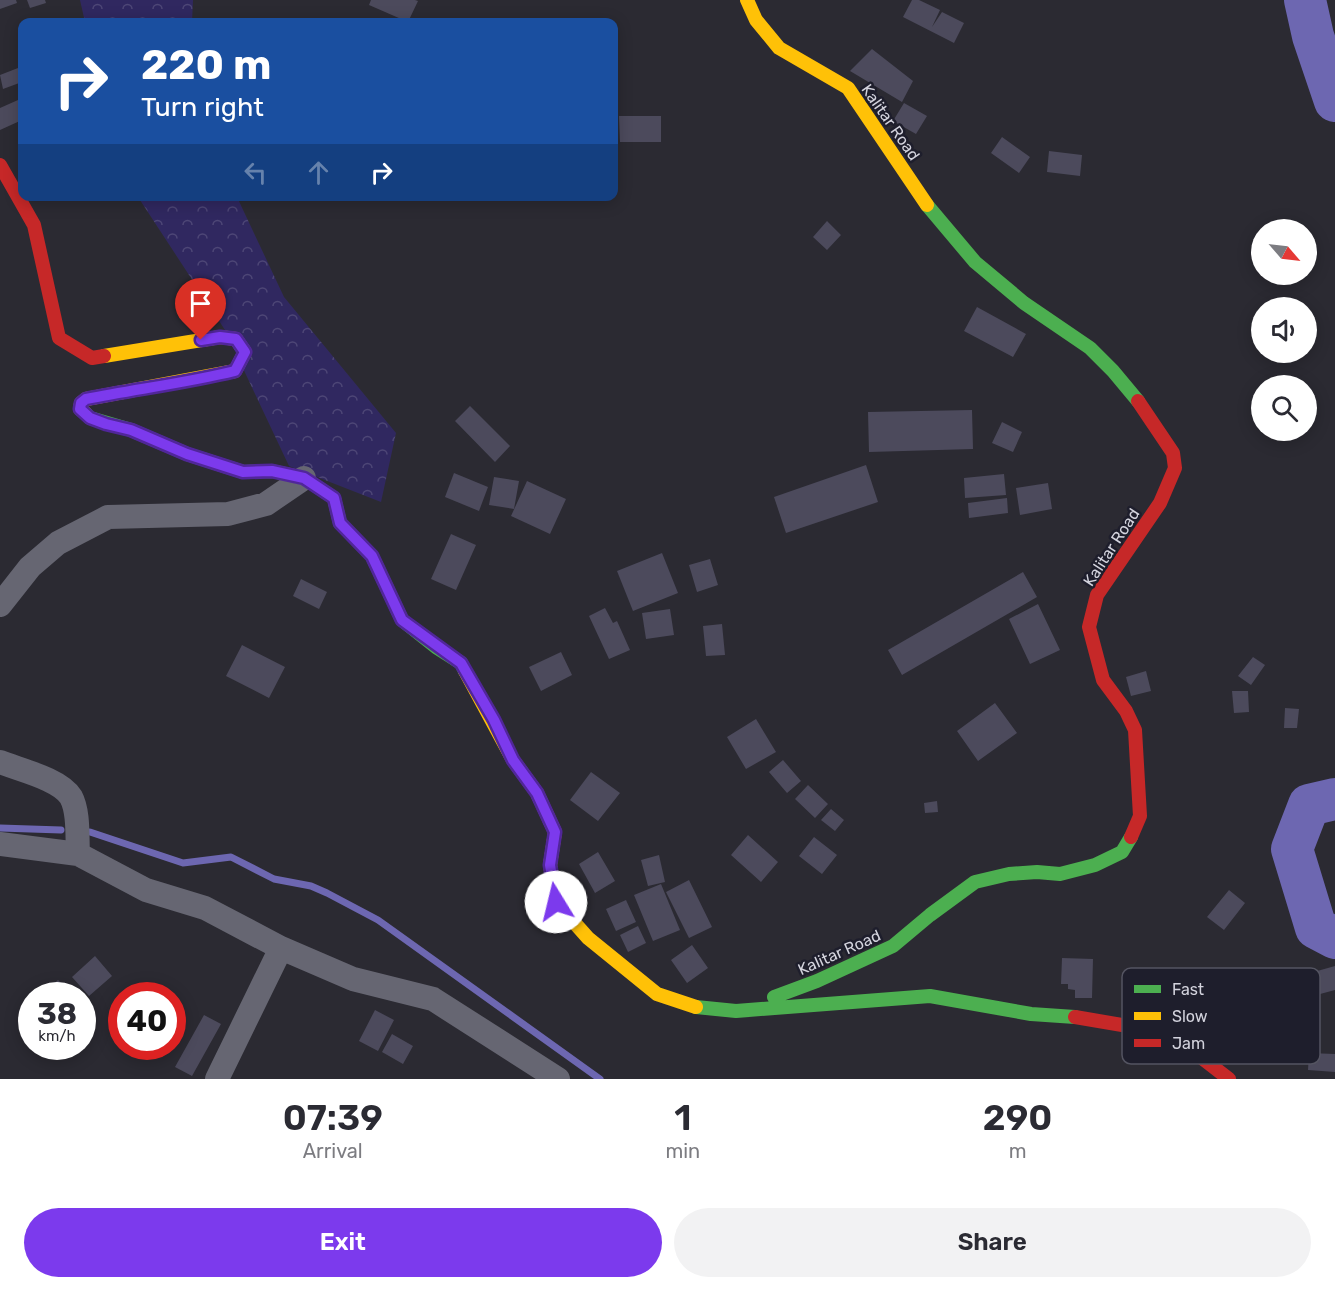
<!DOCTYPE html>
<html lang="en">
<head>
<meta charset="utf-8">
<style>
	:root { --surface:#fff; --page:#f2f2f3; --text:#2b2b33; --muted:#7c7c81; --accent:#7c3aed }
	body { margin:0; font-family:Rubik,sans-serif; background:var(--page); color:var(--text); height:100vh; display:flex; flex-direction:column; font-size:22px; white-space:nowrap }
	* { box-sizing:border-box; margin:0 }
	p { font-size:20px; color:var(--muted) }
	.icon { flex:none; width:33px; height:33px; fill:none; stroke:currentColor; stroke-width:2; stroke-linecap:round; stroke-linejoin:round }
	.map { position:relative; height:1079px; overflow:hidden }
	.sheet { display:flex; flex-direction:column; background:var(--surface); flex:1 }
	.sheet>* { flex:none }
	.hud { position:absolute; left:18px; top:18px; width:600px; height:183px; border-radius:12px; box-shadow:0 3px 15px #0003; background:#1a4fa0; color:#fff; overflow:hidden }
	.needle { width:39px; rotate:118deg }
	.controls { position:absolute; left:1251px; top:219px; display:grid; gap:12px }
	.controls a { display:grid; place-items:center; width:66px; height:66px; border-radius:50%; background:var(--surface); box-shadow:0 3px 15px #0003; font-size:30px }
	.speed { position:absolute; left:18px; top:982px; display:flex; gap:12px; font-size:30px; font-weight:700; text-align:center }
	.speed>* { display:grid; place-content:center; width:78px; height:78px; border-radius:50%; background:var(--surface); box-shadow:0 3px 15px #0003; line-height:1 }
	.speed small { font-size:15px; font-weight:400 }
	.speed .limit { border:9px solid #d22; background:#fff; color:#111 }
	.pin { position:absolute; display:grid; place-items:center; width:51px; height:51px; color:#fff; margin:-62px -26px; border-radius:50% 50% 50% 0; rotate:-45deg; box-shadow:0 0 6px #0007 }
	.pin .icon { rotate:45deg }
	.me { position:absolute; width:66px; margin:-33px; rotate:351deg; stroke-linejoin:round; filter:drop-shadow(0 0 4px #0008) }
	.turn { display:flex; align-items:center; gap:21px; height:126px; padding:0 24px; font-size:27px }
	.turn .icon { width:78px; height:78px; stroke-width:2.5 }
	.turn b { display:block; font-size:42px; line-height:51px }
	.lanes { display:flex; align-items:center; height:57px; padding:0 24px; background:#0003; justify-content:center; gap:30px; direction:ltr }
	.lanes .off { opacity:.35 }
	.eta { display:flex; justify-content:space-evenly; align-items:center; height:102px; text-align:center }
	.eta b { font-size:36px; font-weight:600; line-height:42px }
	.action { display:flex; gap:12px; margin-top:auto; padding:12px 24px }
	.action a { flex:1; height:69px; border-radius:36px; background:var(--accent); color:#fff; font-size:24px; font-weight:600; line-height:69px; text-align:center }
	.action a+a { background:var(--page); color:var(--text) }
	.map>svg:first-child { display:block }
</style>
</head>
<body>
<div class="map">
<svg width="1335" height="1079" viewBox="0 0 1335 1079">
	<defs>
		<pattern id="forest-crowns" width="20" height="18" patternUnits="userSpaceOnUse" patternTransform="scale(1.5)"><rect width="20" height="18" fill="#302860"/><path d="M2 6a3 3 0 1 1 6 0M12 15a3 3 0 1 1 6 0" fill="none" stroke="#4d4676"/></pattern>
	</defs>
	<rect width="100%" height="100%" fill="#2b2a32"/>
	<path fill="url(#forest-crowns)" d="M80,0H193L192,22H85Z
		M138,197H237L284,297L396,433L381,502L289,466L225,330Z"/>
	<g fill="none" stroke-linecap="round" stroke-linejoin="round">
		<path stroke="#6d67b1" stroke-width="7" d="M0,828L61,830
			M90,832L183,863L231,857L274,879L311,886L327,893L378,920L600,1079"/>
		<path stroke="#6d67b1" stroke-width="42" d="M1305,0L1313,36L1335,101
			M1335,799L1309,805L1292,849L1316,928L1335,938"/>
	</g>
	<path fill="#4c4a5c" d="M0,0H16L17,3L0,9Z
		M27,0H45L46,3L30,8Z
		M371,0H415L418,1L408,22L369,5Z
		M912,0H919L940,10L932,27L942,12L964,23L954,43L903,17Z
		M872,49L913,81L902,102L850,71Z
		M18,68L22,82L3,89L0,75Z
		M18,100L22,111V120L0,130V108Z
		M904,103L927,116L916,134L893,121Z
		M619,116H661V142H620Z
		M1002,137L1030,157L1019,173L991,153Z
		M1049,151L1082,155L1080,176L1047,172Z
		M827,221L841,235L827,250L813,237Z
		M977,307L1026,334L1013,357L964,331Z
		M470,406L510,446L495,462L455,421Z
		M972,410L973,449L869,452L868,412Z
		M1002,422L1022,432L1013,452L992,443Z
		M866,465L878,502L786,533L774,497Z
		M454,473L488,487L479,511L445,497Z
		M1004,474L1006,495L965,498L964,478Z
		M494,477L519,481L514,509L489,505Z
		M527,481L566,499L550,534L511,516Z
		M1048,483L1052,509L1020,515L1016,488Z
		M1007,498L1008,513L969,518L968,503Z
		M451,534L476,545L456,590L431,579Z
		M662,553L678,593L633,611L617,571Z
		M710,559L718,585L697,592L689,565Z
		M1023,572L1037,597L902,675L888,650Z
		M301,579L327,592L319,609L293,596Z
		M1038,604L1060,650L1030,664L1009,619Z
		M605,608L613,623L617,621L630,650L609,659L589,616Z
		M670,609L674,635L646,639L642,613Z
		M722,624L725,655L706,656L703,626Z
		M242,645L285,667L269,698L226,676Z
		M561,652L572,675L541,691L529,667Z
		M1253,657L1265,665L1251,685L1238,676Z
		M1146,671L1151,691L1131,696L1126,677Z
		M1232,691H1248L1249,712L1234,713Z
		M995,703L1017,733L978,761L957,731Z
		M1285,708L1299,709L1297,728H1284Z
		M756,719L776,752L746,769L727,737Z
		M783,760L801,781L787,793L769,772Z
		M591,772L620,793L598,821L570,800Z
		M808,785L828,804L815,818L795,799Z
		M937,801L938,812L925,813L924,803Z
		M831,809L844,820L835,831L821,820Z
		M748,835L778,862L761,882L731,855Z
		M814,837L837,855L822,874L799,856Z
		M598,852L615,881L595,893L579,864Z
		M659,855L665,882L648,886L641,860Z
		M689,880L712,927L689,938L666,892Z
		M661,884L680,930L653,941L634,895Z
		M1229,890L1245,903L1224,930L1207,917Z
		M626,900L636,922L616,931L606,909Z
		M638,926L646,943L628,952L620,935Z
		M692,945L708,968L687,983L671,960Z
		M95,956L112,976L89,996L72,977Z
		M1062,958L1093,959L1092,998H1075V990L1068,989V984H1061Z
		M1335,966V990L1309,997L1303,975Z
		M58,980L69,991L64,996H41Z
		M375,1010L394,1020L378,1051L359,1041Z
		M204,1015L221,1024L192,1076L175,1067Z
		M392,1034L413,1046L403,1064L382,1052Z
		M1309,1053L1335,1054V1072L1308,1070Z"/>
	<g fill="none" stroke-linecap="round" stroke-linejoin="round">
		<path stroke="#666672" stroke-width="24" d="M0,605L30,567L58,543L108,517L228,514L266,504L304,478
			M0,762C20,770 60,779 71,797C79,812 77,837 78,854
			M0,844L78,854L146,890L205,908L281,948L353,979L433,999L558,1079
			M217,1079L281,948"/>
		<path stroke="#4caf50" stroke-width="14" d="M927,205L975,262L1024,303L1090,348L1113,371L1138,401
			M85,413L90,418L131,430L187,454L243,472L272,471L304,478L334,498L340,523L372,556L402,620L436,647L461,663L465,671
			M774,997L817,981L893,946L930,915L975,882L1009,874L1037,872L1060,874L1095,865L1122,852L1131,837
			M696,1007L736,1011L930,996L1031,1014L1075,1017"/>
		<path stroke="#ffc107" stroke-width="14" d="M747,0L756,20L779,48L848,88L927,205
			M85,413L80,409L81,403L86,399L235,371L245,352L236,339L220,337L104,356
			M465,671L513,760L537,793L555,832L550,865L556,902L588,938L657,994L696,1007"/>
		<path stroke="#c62828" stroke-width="14" d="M0,165L34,225L59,338L92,358L104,356
			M1131,837L1140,816L1135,730L1126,711L1103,680L1089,627L1097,595L1160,503L1175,468L1173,453L1138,401
			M1075,1017L1134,1027L1189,1048L1229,1079"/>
	</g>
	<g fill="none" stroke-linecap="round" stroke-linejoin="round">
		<defs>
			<path id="route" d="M201,340L220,337L236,339L245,352L235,371C186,383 136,389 86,399L81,403L80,409L90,418L106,424L131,430L187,454L243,472L272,471L304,478L334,498L340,523L372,556L402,620L461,663L494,720L513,760L537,793L555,832L550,865L556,902"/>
		</defs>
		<use href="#route" stroke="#51269a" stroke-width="15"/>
		<use href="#route" stroke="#7c3aed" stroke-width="10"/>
	</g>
	<g text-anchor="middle" stroke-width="5" stroke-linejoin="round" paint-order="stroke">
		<g font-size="16" fill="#d3d3dd" stroke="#1e1e2c">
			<text transform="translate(891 122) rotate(55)" y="6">Kalitar Road</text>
			<text transform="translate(1111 547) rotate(-57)" y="6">Kalitar Road</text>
			<text transform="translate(839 952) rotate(-24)" y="6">Kalitar Road</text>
		</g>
	</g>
	<rect x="1122" y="968" width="198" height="96" rx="9" fill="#1e1e2c" stroke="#545461" stroke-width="1.5"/>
	<rect x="1134" y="985" width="27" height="8" fill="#4caf50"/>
	<rect x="1134" y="1012" width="27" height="8" fill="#ffc107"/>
	<rect x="1134" y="1039" width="27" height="8" fill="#c62828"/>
	<g font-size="16" fill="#d3d3dd">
		<text x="1172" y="995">Fast</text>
		<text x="1172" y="1022">Slow</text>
		<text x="1172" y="1049">Jam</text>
	</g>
</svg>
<div class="controls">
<a><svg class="needle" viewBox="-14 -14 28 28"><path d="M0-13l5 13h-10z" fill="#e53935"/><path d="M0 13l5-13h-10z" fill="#7c7c81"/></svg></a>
<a><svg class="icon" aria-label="sound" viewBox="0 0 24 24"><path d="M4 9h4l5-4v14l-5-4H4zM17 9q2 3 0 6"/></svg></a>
<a><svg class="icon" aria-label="search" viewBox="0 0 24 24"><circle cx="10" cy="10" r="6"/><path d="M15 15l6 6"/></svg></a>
</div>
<div class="speed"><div>38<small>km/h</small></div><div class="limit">40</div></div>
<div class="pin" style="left:201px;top:340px;background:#d93025"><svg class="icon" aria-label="arrive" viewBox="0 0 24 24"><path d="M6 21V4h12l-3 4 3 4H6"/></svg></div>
<svg class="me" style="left:556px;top:902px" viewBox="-20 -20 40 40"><circle r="19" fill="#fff"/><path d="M0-13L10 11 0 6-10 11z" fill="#7c3aed"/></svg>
<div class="hud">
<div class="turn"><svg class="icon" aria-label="right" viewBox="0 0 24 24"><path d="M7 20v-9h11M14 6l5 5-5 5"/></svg><div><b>220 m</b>Turn right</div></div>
<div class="lanes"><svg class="icon off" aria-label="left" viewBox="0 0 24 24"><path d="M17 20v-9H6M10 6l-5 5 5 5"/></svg><svg class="icon off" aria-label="ahead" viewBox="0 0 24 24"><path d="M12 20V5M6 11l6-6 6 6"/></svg><svg class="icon" aria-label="right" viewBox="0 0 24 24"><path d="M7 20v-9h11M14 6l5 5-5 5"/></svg></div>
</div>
</div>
<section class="sheet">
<div class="eta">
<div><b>07:39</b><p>Arrival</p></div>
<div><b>1</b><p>min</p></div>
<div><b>290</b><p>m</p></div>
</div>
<div class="action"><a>Exit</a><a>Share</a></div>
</section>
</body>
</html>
